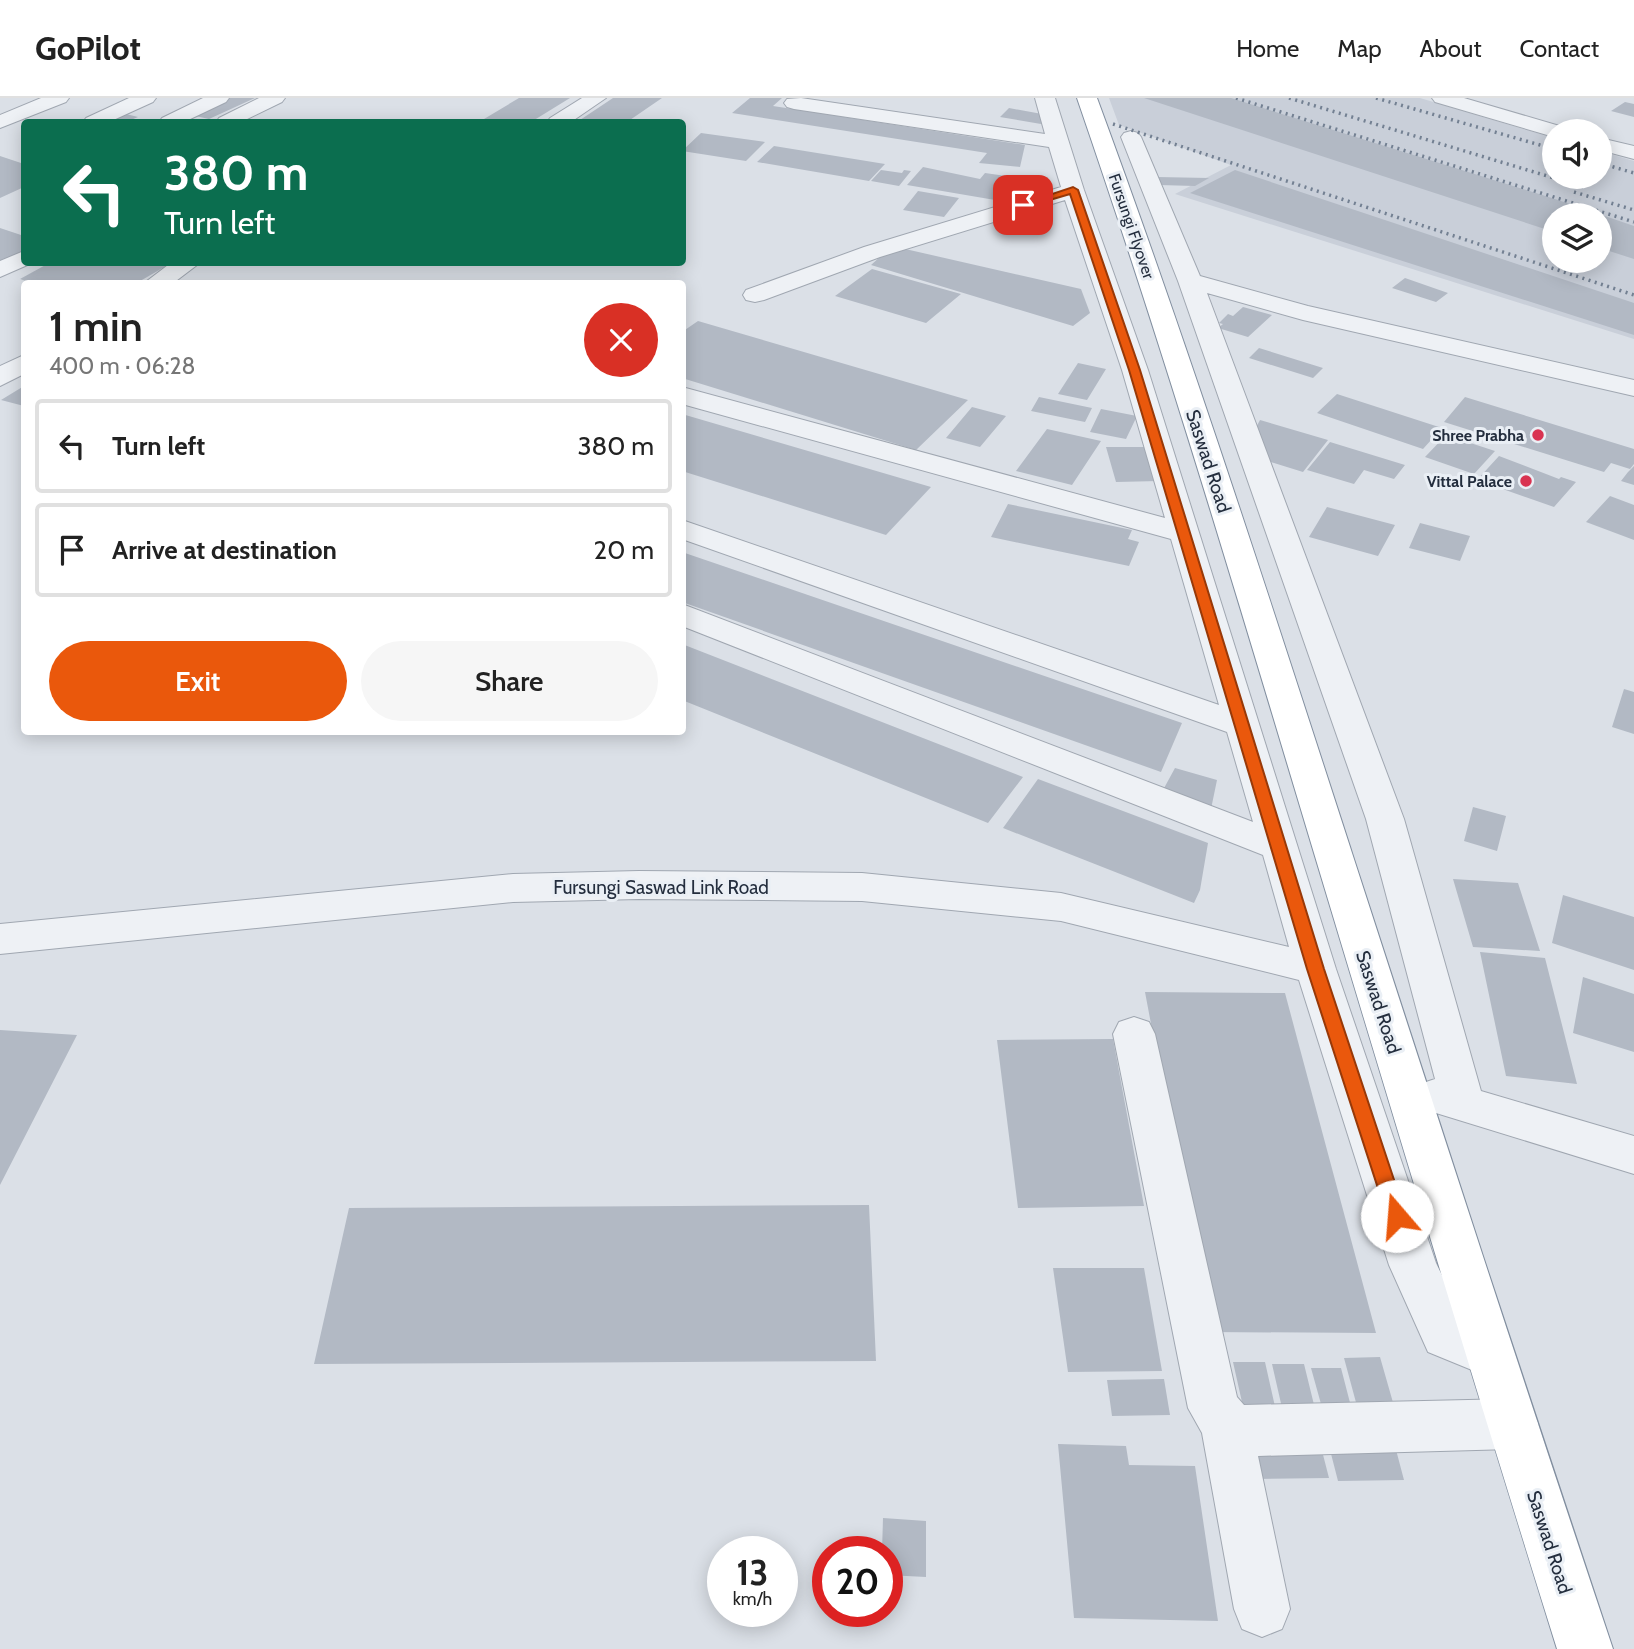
<!DOCTYPE html>
<html lang="en">
<head>
<meta charset="utf-8">
<style>
	:root { --surface:#fff; --page:#f6f6f6; --text:#222; --muted:#767676; --line:#e0e0e0; --accent:#ea580c }
	body { margin:0; font-family:Cabin,sans-serif; background:var(--page); color:var(--text); height:100vh; display:flex; flex-direction:column; font-size:26px; white-space:nowrap }
	* { box-sizing:border-box; margin:0 }
	p { font-size:23px; color:var(--muted) }
	.icon { flex:none; width:38px; height:38px; fill:none; stroke:currentColor; stroke-width:2; stroke-linecap:round; stroke-linejoin:round }
	.map { position:relative; flex:1; overflow:hidden }
	.drawer { position:absolute; left:21px; top:182px; width:665px; height:455px; display:flex; flex-direction:column; background:var(--surface); border-radius:7px; box-shadow:0 4px 18px #0003 }
	.drawer>* { flex:none }
	.guide { position:absolute; left:21px; top:21px; width:665px; height:147px; border-radius:7px; box-shadow:0 4px 18px #0003; background:#0b6e4f; color:#fff; overflow:hidden }
	.fabs { position:absolute; left:1542px; top:21px; display:grid; gap:14px }
	.fabs a { display:grid; place-items:center; width:70px; height:70px; border-radius:50%; background:var(--surface); box-shadow:0 4px 18px #0003; font-size:35px }
	.speed { position:absolute; left:707px; top:1438px; display:flex; gap:14px; font-size:35px; font-weight:700; text-align:center }
	.speed>* { display:grid; place-content:center; width:91px; height:91px; border-radius:50%; background:var(--surface); box-shadow:0 4px 18px #0003; line-height:1 }
	.speed small { font-size:18px; font-weight:400 }
	.speed .limit { border:10px solid #d22; background:#fff; color:#111 }
	.pin { position:absolute; display:grid; place-items:center; width:60px; height:60px; color:#fff; margin:-30px; border-radius:14px; box-shadow:0 4px 10px #0006 }
	.me { position:absolute; width:77px; margin:-38px; rotate:342deg; stroke-linejoin:round; filter:drop-shadow(0 0 5px #0008) }
	.turn { display:flex; align-items:center; gap:24px; height:147px; padding:0 28px; font-size:32px }
	.turn .icon { width:91px; height:91px; stroke-width:2.5 }
	.turn b { display:block; font-size:49px; line-height:60px }
	.round { display:grid; place-items:center; flex:none; width:74px; height:74px; border-radius:37px; background:var(--page) }
	.headline { display:flex; align-items:center; justify-content:space-between; height:119px; padding:0 28px }
	h1 { font-size:42px; font-weight:600; line-height:52px }
	.cta { display:flex; gap:14px; margin-top:auto; padding:14px 28px }
	.cta a { flex:1; height:80px; border-radius:42px; background:var(--accent); color:#fff; font-size:28px; font-weight:600; line-height:80px; text-align:center }
	.cta a+a { background:var(--page); color:var(--text) }
	ul { padding:0; list-style:none }
	li { display:flex; align-items:center; gap:21px; height:94px; margin:0 14px 10px; padding:0 14px; border:4px solid var(--line); border-radius:7px }
	li div { flex:1 }
	li b { display:block; font-size:26px }
	li em { font-style:normal }
	header { display:flex; align-items:center; gap:42px; box-sizing:border-box; height:98px; padding:0 35px; background:var(--surface); border-bottom:2px solid var(--line) }
	header strong { font-size:33px }
	nav { display:flex; gap:38px; margin-inline-start:auto; font-size:24px }
	.map>svg:first-child { display:block }
</style>
</head>
<body>
<header>
<strong>GoPilot</strong>
<nav><a>Home</a><a>Map</a><a>About</a><a>Contact</a></nav>
</header>
<div class="map">
<svg width="1634" height="1551" viewBox="0 0 1634 1551">
	<rect width="100%" height="100%" fill="#dbe0e7"/>
	<path fill="#c9cfd9" fill-rule="evenodd" d="M1109,0H1420L1554,40V79H1600V53L1634,63V241L1175,96L1231,67L1119,27ZM1554,117H1600V163H1554Z"/>
	<path fill="#b2b9c4" d="M228,0H255L209,21L191,17Z
		M519,0H570L531,24H479Z
		M613,0H662L627,24H577Z
		M750,0H782L773,8L1025,47L1020,69L979,65L987,55L732,15Z
		M1144,0H1231L1555,101L1634,128V161L1600,150V117H1554V134Z
		M1625,4L1634,6V19L1611,13Z
		M1009,10L1042,16L1041,26L1000,19Z
		M122,15L138,19L126,24H102Z
		M701,35L765,44L746,63L682,53Z
		M774,48L885,66L869,83L757,64Z
		M0,58L24,66V89L0,100Z
		M923,69L980,81L985,75L1013,79L995,102L907,87Z
		M881,72L902,75L904,72L911,73L899,88L871,83Z
		M1235,72L1634,205V237L1190,95Z
		M1157,79L1209,80L1195,88L1159,87Z
		M918,93L959,100L944,119L903,112Z
		M0,130L24,138V156L0,168Z
		M892,148L1081,191L1090,215L1073,228L871,167Z
		M51,164H173L135,186H35L20,181Z
		M872,171L961,196L926,225L835,198Z
		M1405,180L1448,195L1436,204L1392,190Z
		M1243,209L1272,217L1248,239L1218,230L1223,226L1219,225L1228,216L1233,218Z
		M698,223L968,302L916,352L682,280V234Z
		M1259,250L1323,270L1313,280L1249,260Z
		M1078,265L1106,271L1087,302L1058,296Z
		M24,288V308L1,302Z
		M1337,296L1442,330L1423,351L1317,315Z
		M1039,299L1092,310L1085,324L1031,313Z
		M1465,299L1634,351V366L1630,371L1611,365L1604,374L1444,324Z
		M972,309L1006,318L980,349L946,340Z
		M1101,311L1137,318L1126,341L1090,334Z
		M682,316L931,389L886,437L682,373Z
		M1260,322L1328,342L1303,374L1258,360L1251,339Z
		M1047,331L1101,343L1072,387L1016,373Z
		M1446,337L1495,353L1474,376L1425,359Z
		M1330,344L1405,367L1394,381L1364,372L1354,386L1307,372Z
		M1106,349H1147L1159,383L1116,384Z
		M1499,358L1559,381L1561,379L1576,384L1554,409L1477,382Z
		M1634,368V387L1621,383L1628,374Z
		M1610,398L1634,407V442L1586,424Z
		M1008,406L1132,432L1128,441L1139,444L1129,468L991,439Z
		M1327,409L1395,427L1378,458L1309,439Z
		M1420,425L1470,438L1460,463L1409,450Z
		M682,454L1182,625L1161,674L682,504Z
		M682,546L1023,679L988,725L682,602Z
		M1624,591L1634,594V636L1612,629Z
		M1175,670L1217,682L1211,711L1163,692Z
		M1038,681L1208,745L1200,792L1194,805L1003,730Z
		M1473,709L1506,718L1497,753L1464,743Z
		M1453,781L1518,785L1540,853L1473,849Z
		M1563,797L1634,819V872L1552,845Z
		M1480,854L1545,860L1577,986L1506,978Z
		M1583,879L1634,896V954L1573,935Z
		M1145,894L1285,895L1376,1235L1209,1234Z
		M0,932L77,937L0,1087Z
		M1113,941L1144,1108L1018,1110L997,942Z
		M869,1107L876,1263L314,1266L349,1110Z
		M1053,1170H1144L1162,1273L1068,1274Z
		M1380,1259L1398,1322L1361,1323L1344,1260Z
		M1233,1264H1265L1278,1322H1246Z
		M1272,1266H1304L1318,1323H1285Z
		M1311,1270H1341L1355,1324H1326Z
		M1164,1281L1170,1317L1112,1318L1107,1282Z
		M1320,1345L1329,1380L1254,1381L1247,1347Z
		M1058,1346L1126,1348L1129,1367L1195,1368L1218,1523L1074,1520Z
		M1329,1348H1395L1404,1382L1338,1383Z
		M883,1420L926,1423V1479L887,1477V1454H882Z"/>
	<g fill="none" stroke-linecap="round" stroke-linejoin="round">
		<defs>
			<path id="minor" d="M41,0H69L66,4L0,30V17Z
				M129,0H156L153,4L109,24H83L86,20Z
				M203,0H229L226,4L184,24H159L162,20Z
				M259,0H285L282,4L241,24H216L219,20Z
				M582,0H606L571,24H547L550,20Z
				M801,0L1045,36L1035,0H1055L1084,92L1148,272L1336,871L1436,1165L1464,1222L1507,1240L1514,1256L1507,1272L1489,1279L1428,1254L1389,1167L1299,882L1061,823L862,803L639,801L513,804L0,856V826L513,776L639,773L862,775L1061,795L1289,849L1263,757L682,528V506L1253,724L1227,634L682,441V422L1219,607L1171,441L682,306V289L1165,420L1122,272L1065,102L880,159L764,202L755,204L746,202L743,197L746,192L864,149L1061,89L1049,49L794,11L787,9L784,5L787,1Z
				M1432,0H1464L1563,29L1566,33H1554V39L1435,4Z
				M1131,33L1138,35L1141,39L1200,178L1308,208L1634,282V298L1303,222L1207,195L1404,721L1481,993L1634,1038V1076L1423,1011L1416,998L1423,985L1435,981L1366,721L1178,183L1121,39L1124,35Z
				M1600,40L1634,48V61L1600,52Z
				M24,153V164L32,165L0,179V163Z
				M172,164H201L172,186H143Z
				M24,257V276L0,288V268Z
				M1134,919L1149,924L1155,936L1237,1299L1244,1307L1512,1301L1530,1308L1538,1326L1530,1344L1512,1351L1258,1358L1290,1511L1282,1531L1262,1539L1242,1531L1234,1511L1202,1335L1188,1310L1113,936L1119,924Z"/>
			<path id="highway" d="M1077,0H1097C1189,249 1270,502 1352,755C1438,1021 1524,1286 1613,1551H1557C1474,1286 1394,1021 1314,755C1238,502 1163,249 1077,0Z"/>
		</defs>
		<use href="#minor" stroke="#a0a7b1" stroke-width="2"/>
		<use href="#highway" stroke="#818e9f" stroke-width="2"/>
		<use href="#minor" fill="#eef1f5" fill-rule="evenodd"/>
		<use href="#highway" fill="#fff" fill-rule="evenodd"/>
		<path stroke="#738092" stroke-width="3.5" stroke-dasharray="2 4.5" stroke-linecap="butt" d="M1236,0L1634,124
			M1289,0L1587,90
			M1376,0L1554,51
			M1113,26L1634,197
			M1600,65L1634,75
			M1574,94L1634,112"/>
	</g>
	<path fill="#ea580c" stroke="#983908" stroke-width="2" d="M1073,89L1078,92L1140,272L1324,871L1406,1118L1404,1124L1397,1126L1390,1124L1387,1118L1307,871L1129,272L1070,96L1023,110L1019,107Z"/>
	<g fill="#d93351" stroke="#eaeff5" stroke-width="2.5">
		<circle cx="1538" cy="337" r="7"/>
		<circle cx="1526" cy="383" r="7"/>
	</g>
	<g text-anchor="middle" stroke-width="6" stroke-linejoin="round" paint-order="stroke">
		<g font-size="16" fill="#242e3e" stroke="#eaeff5">
			<text transform="translate(1132 128) rotate(71)" y="6">Fursungi Flyover</text>
		</g>
		<g font-size="16" font-weight="bold" fill="#242e3e" stroke="#eaeff5" text-anchor="end">
			<text x="1524" y="343">Shree Prabha</text>
			<text x="1512" y="389">Vittal Palace</text>
		</g>
		<g font-size="19" fill="#242e3e" stroke="#eaeff5">
			<text transform="translate(1209 363) rotate(72)" y="7">Saswad Road</text>
			<text x="661" y="796">Fursungi Saswad Link Road</text>
			<text transform="translate(1379 904) rotate(72)" y="7">Saswad Road</text>
			<text transform="translate(1550 1444) rotate(72)" y="7">Saswad Road</text>
		</g>
	</g>
</svg>
<div class="fabs">
<a><svg class="icon" aria-label="sound" viewBox="0 0 24 24"><path d="M4 9h4l5-4v14l-5-4H4zM17 9q2 3 0 6"/></svg></a>
<a><svg class="icon" aria-label="layers" viewBox="0 0 24 24"><path d="M12 4l9 5-9 5-9-5zM3 14l9 5 9-5"/></svg></a>
</div>
<div class="speed"><div>13<small>km/h</small></div><div class="limit">20</div></div>
<div class="pin" style="left:1023px;top:107px;background:#d93025"><svg class="icon" aria-label="arrive" viewBox="0 0 24 24"><path d="M6 21V4h12l-3 4 3 4H6"/></svg></div>
<svg class="me" style="left:1397px;top:1118px" viewBox="-20 -20 40 40"><circle r="19" fill="#fff"/><path d="M0-13L10 11 0 6-10 11z" fill="#ea580c"/></svg>
<div class="guide">
<div class="turn"><svg class="icon" aria-label="left" viewBox="0 0 24 24"><path d="M17 20v-9H6M10 6l-5 5 5 5"/></svg><div><b>380 m</b>Turn left</div></div>
</div>
<section class="drawer">
<div class="headline"><div><h1>1 min</h1><p>400 m · 06:28</p></div><a class="round" style="background:#d93025;color:#fff"><svg class="icon" aria-label="close" viewBox="0 0 24 24"><path d="M6 6l12 12M18 6L6 18"/></svg></a></div>
<ul>
<li><svg class="icon" aria-label="left" viewBox="0 0 24 24"><path d="M17 20v-9H6M10 6l-5 5 5 5"/></svg><div><b>Turn left</b></div><em>380 m</em></li>
<li><svg class="icon" aria-label="arrive" viewBox="0 0 24 24"><path d="M6 21V4h12l-3 4 3 4H6"/></svg><div><b>Arrive at destination</b></div><em>20 m</em></li>
</ul>
<div class="cta"><a>Exit</a><a>Share</a></div>
</section>
</div>
</body>
</html>
